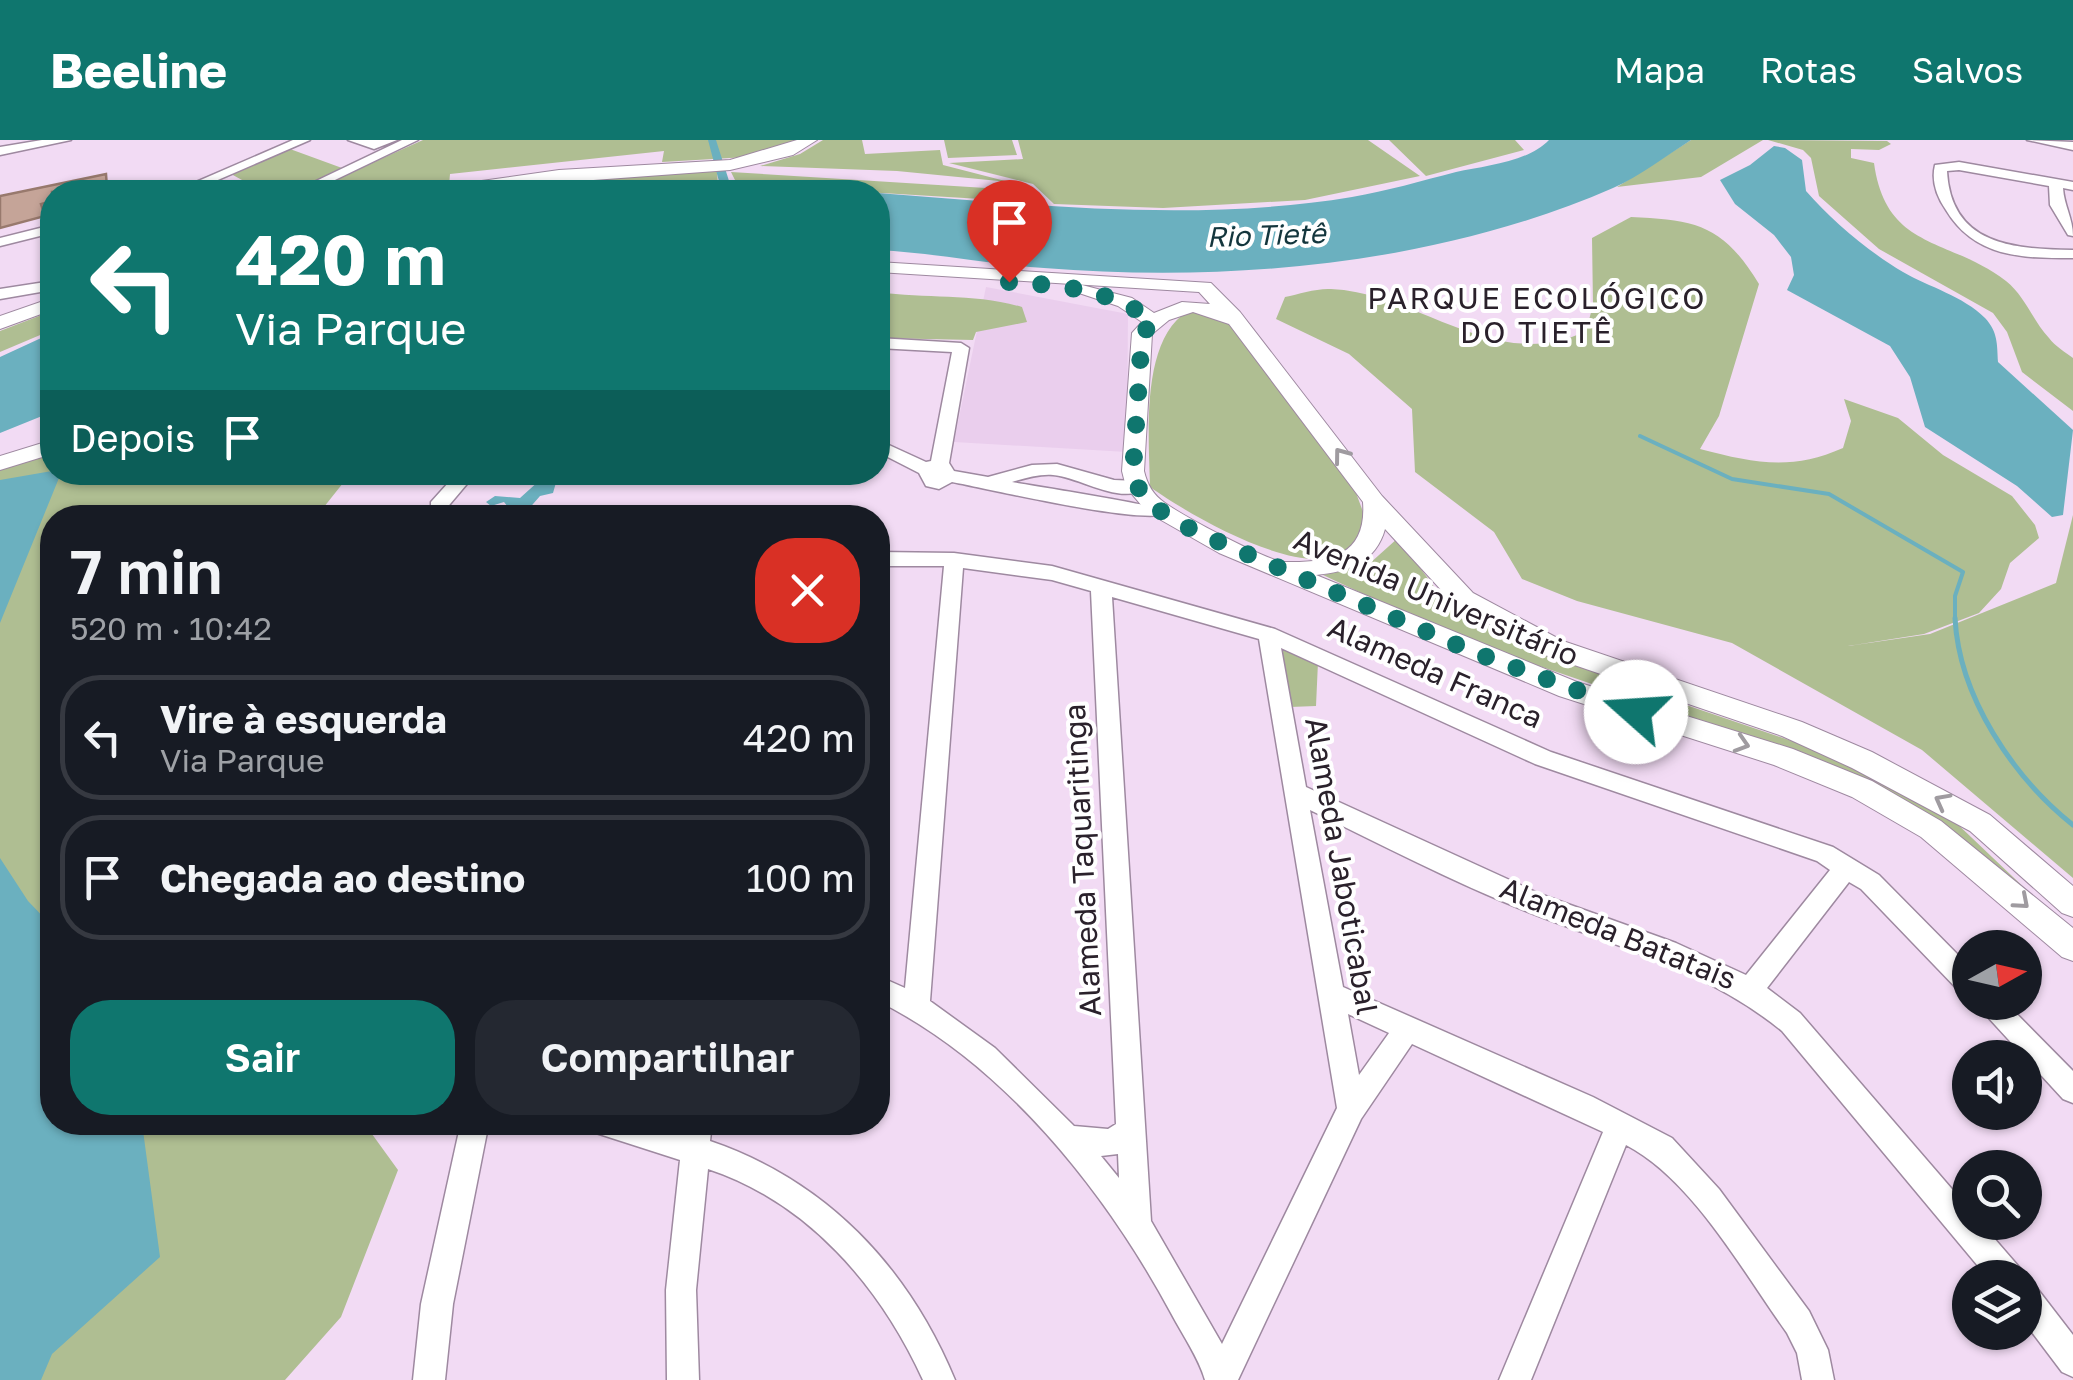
<!DOCTYPE html>
<html lang="pt">
<head>
<meta charset="utf-8">
<style>
	:root { --surface:#171b24; --page:#242831; --text:#f1f3f6; --muted:#9ea1a6; --line:#363941; --accent:#0f766e }
	body { margin:0; font-family:"Golos Text",sans-serif; background:var(--page); color:var(--text); height:100vh; display:flex; flex-direction:column; font-size:38px; white-space:nowrap }
	* { box-sizing:border-box; margin:0 }
	p { font-size:32px; color:var(--muted) }
	.icon { flex:none; width:55px; height:55px; fill:none; stroke:currentColor; stroke-width:2; stroke-linecap:round; stroke-linejoin:round }
	.map { position:relative; flex:1; overflow:hidden }
	.side { position:absolute; left:40px; top:365px; width:850px; height:630px; display:flex; flex-direction:column; background:var(--surface); border-radius:40px; box-shadow:0 2px 8px #0004 }
	.side>* { flex:none }
	.hud { position:absolute; left:40px; top:40px; width:850px; height:305px; border-radius:40px; box-shadow:0 2px 8px #0004; background:#0f766e; color:#fff; overflow:hidden }
	.needle { width:65px; rotate:82deg }
	.controls { position:absolute; left:1952px; top:790px; display:grid; gap:20px }
	.controls a { display:grid; place-items:center; width:90px; height:90px; border-radius:50%; background:var(--surface); box-shadow:0 2px 8px #0004; font-size:50px }
	.pin { position:absolute; display:grid; place-items:center; width:85px; height:85px; color:#fff; margin:-102px -42px; border-radius:50% 50% 50% 0; rotate:-45deg; box-shadow:0 0 10px #0007 }
	.pin .icon { rotate:45deg }
	.me { position:absolute; width:110px; margin:-55px; rotate:289deg; stroke-linejoin:round; filter:drop-shadow(0 0 8px #0008) }
	.turn { display:flex; align-items:center; gap:35px; height:210px; padding:0 30px; font-size:45px }
	.turn .icon { width:130px; height:130px; stroke-width:2.5 }
	.turn b { display:block; font-size:70px; line-height:85px }
	.then { display:flex; align-items:center; height:95px; padding:0 30px; background:#0003; gap:20px; font-size:38px }
	.round { display:grid; place-items:center; flex:none; width:105px; height:105px; border-radius:40px; background:var(--page) }
	.headline { display:flex; align-items:center; justify-content:space-between; height:170px; padding:0 30px }
	h1 { font-size:60px; font-weight:600; line-height:75px }
	.button { display:flex; gap:20px; margin-top:auto; padding:20px 30px }
	.button a { flex:1; height:115px; border-radius:40px; background:var(--accent); color:#fff; font-size:40px; font-weight:600; line-height:115px; text-align:center }
	.button a+a { background:var(--page); color:var(--text) }
	ul { padding:0; list-style:none }
	li { display:flex; align-items:center; gap:30px; height:125px; margin:0 20px 15px; padding:0 10px; border:5px solid var(--line); border-radius:40px }
	li div { flex:1 }
	li b { display:block; font-size:38px }
	li em { font-style:normal }
	header { display:flex; align-items:center; gap:60px; box-sizing:border-box; height:140px; padding:0 50px; background:var(--accent); color:#fff }
	header strong { font-size:48px }
	nav { display:flex; gap:55px; margin-inline-start:auto; font-size:35px }
	.map>svg:first-child { display:block }
</style>
</head>
<body>
<header>
<strong>Beeline</strong>
<nav><a>Mapa</a><a>Rotas</a><a>Salvos</a></nav>
</header>
<div class="map">
<svg width="2073" height="1240" viewBox="0 0 2073 1240">
	<rect width="100%" height="100%" fill="#f2dbf4"/>
	<path fill="#eaceed" d="M986,147L1128,174L1127,312L954,302Z"/>
	<path fill="#afbe92" d="M423,0H795L747,17L662,22L664,11L450,34L449,45L403,52H307Z
		M823,0H862L865,14L940,10L943,25L1009,42L897,31L760,26L800,14Z
		M944,0H1012L1017,15L948,18Z
		M1018,0H1368L1420,36L1305,60L1163,68L1054,64L1033,44L949,23L1023,19Z
		M1389,0H1515L1524,10L1426,36Z
		M1691,0H1763L1701,37L1617,47Z
		M1768,0L1887,1L1891,4L1879,10L1851,9V18L1874,23C1886,111 1949,97 2006,141C2025,156 2033,181 2049,198C2055,206 2065,212 2073,218V271L2022,232L2007,192L1993,173L1879,109L1819,56L1811,18L1803,10Z
		M290,9L342,28C293,51 281,63 231,34Z
		M717,29L718,48L674,52H458Z
		M731,32L1035,51L1046,63L751,45L736,42Z
		M1631,77C1697,80 1723,85 1759,144L1719,276L1700,309C1754,323 1791,331 1843,308L1851,281L1844,259L1898,278L1943,315L2012,356L2035,385L2039,398L2010,423L2001,449L1979,473L1924,494L1848,506L1930,494L2056,443L2073,375V738L1922,610L1732,503L1577,461L1522,439L1494,392L1415,332L1412,269L1349,214L1276,179L1285,157C1299,154 1317,148 1331,149C1421,153 1495,235 1586,191L1593,165L1592,98Z
		M878,152C927,159 974,153 1022,167L1027,182L976,192L973,200L878,198Z
		M52,171V190L0,212V191Z
		M1188,171L1215,175L1233,187L1352,342L1369,388L1362,404C1353,408 1344,415 1334,417C1286,431 1188,374 1150,347C1149,297 1140,200 1188,171Z
		M52,313V332L351,333L316,377L52,378V982L364,983L398,1030L341,1177L285,1240H0V330Z
		M1398,398L1438,452L1490,484L1648,552L1827,613L1950,677L2073,794L1941,687L1729,591L1455,497L1323,435L1369,424Z
		M1281,507L1318,522L1316,566L1290,567Z"/>
	<path fill="#6bb0bf" d="M708,0H716L730,44L877,52H693L721,49Z
		M1549,0H1691C1666,16 1640,36 1613,48C1439,124 1233,143 1044,128C989,124 933,113 878,110V53C1034,65 1195,83 1352,57C1387,51 1421,41 1456,32C1485,26 1528,22 1549,0Z
		M1774,6L1785,8L1802,20L1806,51C1831,80 1869,112 1903,132C1929,147 1963,156 1985,178C1998,192 1997,204 1998,222L2073,290L2063,375L2052,377L2017,346L1925,287L1910,237L1890,206L1787,150L1794,135L1791,117L1774,95L1735,64L1720,40L1750,25Z
		M52,193V272L0,293V217Z
		M52,331L61,333L0,483V340Z
		M557,339L553,353L540,356L526,372H512L504,362L491,366L486,362L495,356L520,358L540,340Z
		M0,718L28,761L52,786V982L142,983L160,1117L52,1214L41,1240H0Z"/>
	<g fill="none" stroke-linecap="round" stroke-linejoin="round">
		<path stroke="#6bb0bf" stroke-width="4" d="M1640,296L1732,339L1829,354L1963,432L1955,456V481"/>
		<path stroke="#6bb0bf" stroke-width="5" d="M1955,478C1959,557 2013,637 2073,685"/>
	</g>
	<path fill="#c5a498" stroke="#98796d" stroke-width="2.5" d="M106,34L107,48L52,52V61L41,64L45,76L0,88V56Z"/>
	<g fill="none" stroke-linecap="round" stroke-linejoin="round">
		<defs>
			<path id="minor" d="M42,0H71L0,15V7Z
				M293,0H310L190,52H173Z
				M348,0H397L374,9Z
				M402,0H418L310,52H293Z
				M2027,0L2073,2V10Z
				M1959,22L2073,42V50L2063,48C2064,66 2073,78 2073,96L2068,95L2050,65L2049,46L1959,30L1947,31C1951,106 2015,109 2073,110V118C2022,118 1975,118 1946,70C1937,57 1931,41 1935,25Z
				M52,85V93L0,106V98Z
				M52,141V150L0,159V149Z
				M878,198L961,203L969,208L949,323L954,331L988,337L1032,325L1057,324L1114,340L1137,341L1146,347C1123,367 1080,337 1053,335C1039,334 1026,338 1012,342C1034,346 1163,366 1170,372C1153,388 985,348 952,342L939,349L926,346L919,333L878,312V300L926,322L931,321L952,212L878,208Z
				M458,332H477L445,370H431V362Z
				M878,412L954,413L1052,426L1275,489L1551,612L1833,707L1879,735L1970,827V857L1961,853L1861,749L1849,742L1767,848L1800,873L1970,1070V1082H1980L2019,1127L2023,1138H1988L1782,891C1706,829 1616,807 1526,771C1453,742 1382,705 1310,670L1343,847L1593,957L1672,998L1719,1049L1809,1171L1828,1210L1834,1240H1802L1797,1213L1787,1193C1743,1132 1693,1040 1626,1005L1531,1240H1499L1603,992L1412,904L1361,979L1238,1240H1205C1199,1218 1182,1194 1171,1173C1104,1049 1003,923 878,861V836L905,848L944,426H878ZM963,428L1052,440L1091,451L1116,984L1108,989L1074,986L995,908L930,861ZM1112,457L1259,499L1337,968L1222,1204L1151,1081ZM1281,508L1535,624L1817,721L1830,730L1746,835L1676,803L1540,754L1306,647ZM1348,874L1389,893L1359,935ZM1118,1014L1119,1038L1101,1016Z
				M1974,862H2005L2073,931V963L2063,959Z
				M461,982H489L453,1164L445,1240H413L421,1164Z
				M589,982H647L683,993L684,982H712L710,1001C827,1041 908,1127 955,1240H923C880,1146 808,1062 708,1029L696,1150L699,1240H667L666,1150L680,1020L593,992Z
				M2025,1143L2036,1147L2073,1195V1237L2062,1232L2025,1183Z"/>
			<path id="major" d="M797,0H817L793,15L730,30L431,52L439,47L559,30L730,20Z
				M878,122L1211,143L1240,172L1382,356L1473,453L1563,501L1802,582L1872,612L1990,675L2073,746V777L2062,773L1970,691L1852,628L1782,596L1545,515L1455,465L1385,389C1376,422 1348,432 1316,435L1577,542L1793,609L1872,641L1941,681L2073,788V821L2062,817L1921,697L1852,657L1774,625L1559,556L1219,413L1147,372L1126,347L1122,331L1132,193L1142,182L1118,166L1073,151L1082,145L1132,158L1154,173L1182,162L1210,164L1199,152L878,132ZM1193,172L1229,184L1363,362C1367,415 1331,423 1285,422C1266,421 1183,376 1165,363C1153,355 1147,344 1144,331L1152,194L1169,180Z
				M52,158V170L0,189V176Z
				M52,300V314L0,330V316Z"/>
		</defs>
		<use href="#minor" stroke="#9e89a0" stroke-width="3"/>
		<use href="#major" stroke="#9e89a0" stroke-width="2"/>
		<use href="#minor" fill="#fff" fill-rule="evenodd"/>
		<use href="#major" fill="#fff" fill-rule="evenodd"/>
	</g>
	<defs><path id="oneway-chevron" d="M-2-3.5L2.5 0L-2 3.5" fill="none" stroke-width="1.6" stroke-linecap="round" stroke-linejoin="round" transform="scale(2.5)"/></defs>
	<g stroke="#9f9ba0">
		<use href="#oneway-chevron" transform="translate(1341 315) rotate(-127)"/>
		<use href="#oneway-chevron" transform="translate(1742 604) rotate(17)"/>
		<use href="#oneway-chevron" transform="translate(1942 661) rotate(-152)"/>
		<use href="#oneway-chevron" transform="translate(2022 762) rotate(41)"/>
	</g>
	<g fill="none" stroke-linecap="round" stroke-linejoin="round">
		<path stroke="#0f766e" stroke-width="18" stroke-dasharray="0 32.4" d="M1009,142C1058,145 1114,149 1153,182L1142,194L1133,331L1137,346L1154,367L1194,391L1476,513L1636,572"/>
	</g>
	<g text-anchor="middle" stroke-width="8" stroke-linejoin="round" paint-order="stroke">
		<g font-size="28" font-style="italic" fill="#14363d" stroke="#fff">
			<text transform="translate(1266 95) rotate(-2)" y="10">Rio Tietê</text>
		</g>
		<g font-size="30" letter-spacing="2.5" fill="#2a212b" stroke="#fff">
			<text x="1537" y="169">PARQUE ECOLÓGICO<tspan x="1537" dy="34">DO TIETÊ</tspan></text>
		</g>
		<g font-size="30" fill="#2a212b" stroke="#fff">
			<text transform="translate(1436 458) rotate(23)" y="10">Avenida Universitário</text>
			<text transform="translate(1435 533) rotate(24)" y="10">Alameda Franca</text>
			<text transform="translate(1083 720) rotate(-93)" y="10">Alameda Taquaritinga</text>
			<text transform="translate(1341 726) rotate(80)" y="10">Alameda Jaboticabal</text>
			<text transform="translate(1618 794) rotate(22)" y="10">Alameda Batatais</text>
		</g>
	</g>
</svg>
<div class="controls">
<a><svg class="needle" viewBox="-14 -14 28 28"><path d="M0-13l5 13h-10z" fill="#e53935"/><path d="M0 13l5-13h-10z" fill="#9ea1a6"/></svg></a>
<a><svg class="icon" aria-label="sound" viewBox="0 0 24 24"><path d="M4 9h4l5-4v14l-5-4H4zM17 9q2 3 0 6"/></svg></a>
<a><svg class="icon" aria-label="search" viewBox="0 0 24 24"><circle cx="10" cy="10" r="6"/><path d="M15 15l6 6"/></svg></a>
<a><svg class="icon" aria-label="layers" viewBox="0 0 24 24"><path d="M12 4l9 5-9 5-9-5zM3 14l9 5 9-5"/></svg></a>
</div>
<div class="pin" style="left:1009px;top:142px;background:#d93025"><svg class="icon" aria-label="arrive" viewBox="0 0 24 24"><path d="M6 21V4h12l-3 4 3 4H6"/></svg></div>
<svg class="me" style="left:1636px;top:572px" viewBox="-20 -20 40 40"><circle r="19" fill="#fff"/><path d="M0-13L10 11 0 6-10 11z" fill="#0f766e"/></svg>
<div class="hud">
<div class="turn"><svg class="icon" aria-label="left" viewBox="0 0 24 24"><path d="M17 20v-9H6M10 6l-5 5 5 5"/></svg><div><b>420 m</b>Via Parque</div></div>
<div class="then">Depois<svg class="icon" aria-label="arrive" viewBox="0 0 24 24"><path d="M6 21V4h12l-3 4 3 4H6"/></svg></div>
</div>
<section class="side">
<div class="headline"><div><h1>7 min</h1><p>520 m · 10:42</p></div><a class="round" style="background:#d93025;color:#fff"><svg class="icon" aria-label="close" viewBox="0 0 24 24"><path d="M6 6l12 12M18 6L6 18"/></svg></a></div>
<ul>
<li><svg class="icon" aria-label="left" viewBox="0 0 24 24"><path d="M17 20v-9H6M10 6l-5 5 5 5"/></svg><div><b>Vire à esquerda</b><p>Via Parque</p></div><em>420 m</em></li>
<li><svg class="icon" aria-label="arrive" viewBox="0 0 24 24"><path d="M6 21V4h12l-3 4 3 4H6"/></svg><div><b>Chegada ao destino</b></div><em>100 m</em></li>
</ul>
<div class="button"><a>Sair</a><a>Compartilhar</a></div>
</section>
</div>
</body>
</html>
